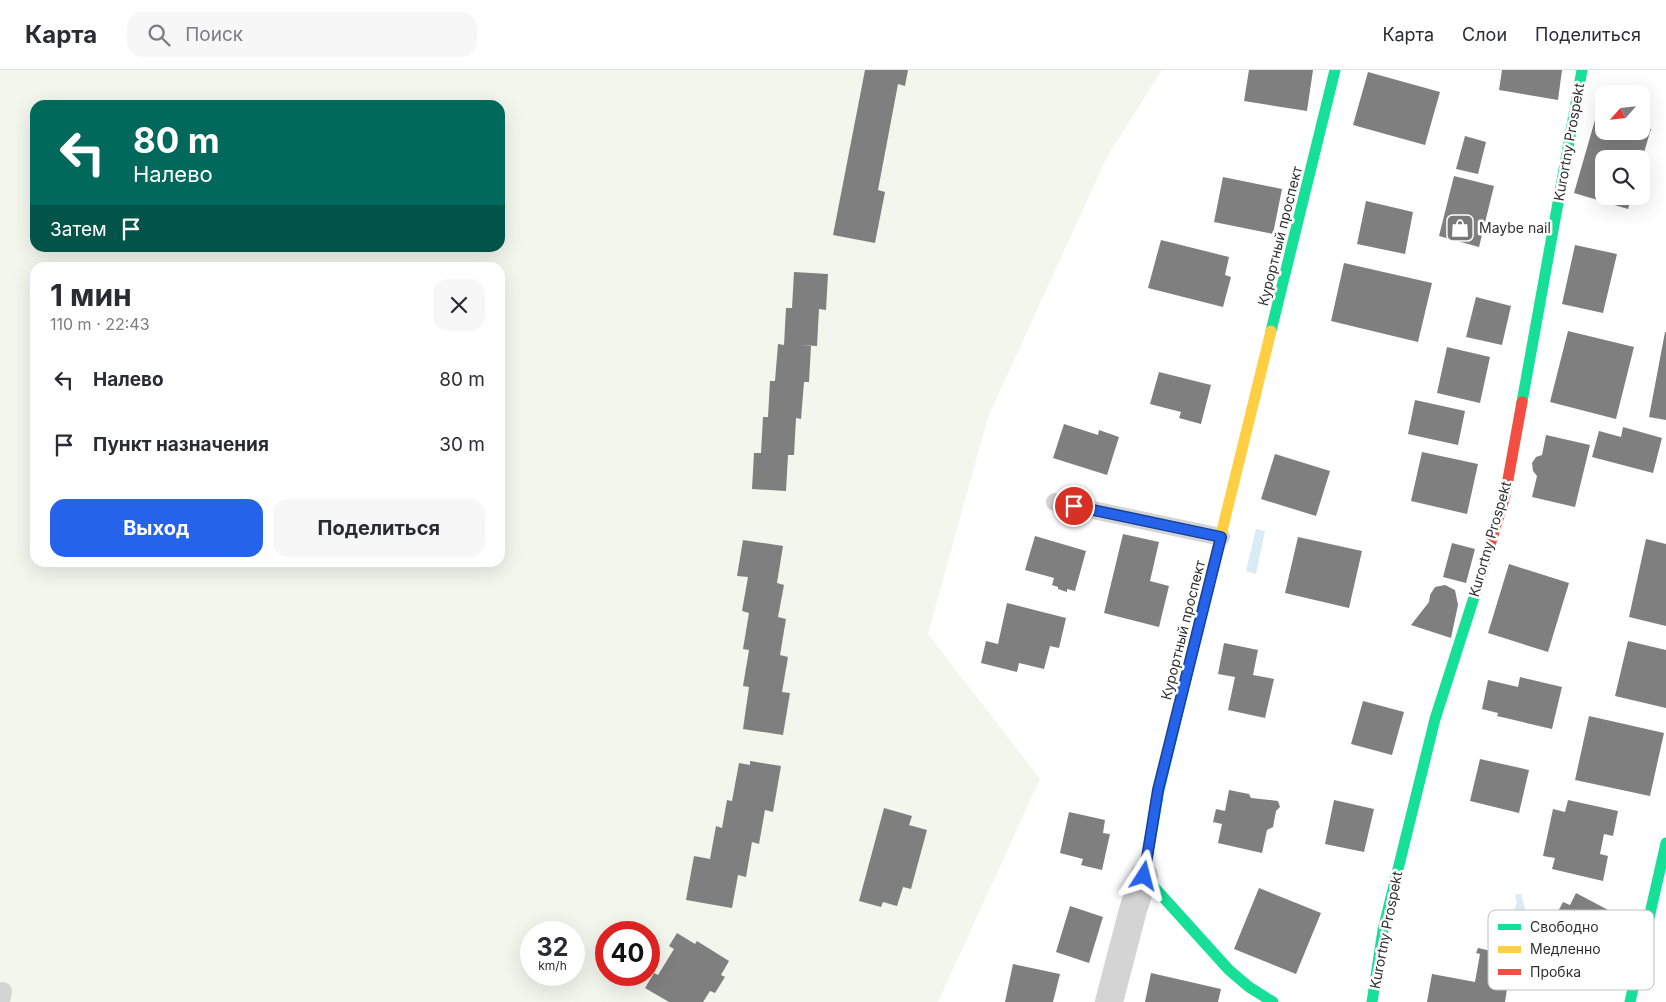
<!DOCTYPE html>
<html lang="ru">
<head>
<meta charset="utf-8">
<style>
	:root { --surface:#fff; --page:#f7f7f7; --text:#2b2b33; --muted:#7c7c81; --line:#e1e1e2; --accent:#2563eb }
	body { margin:0; font-family:Inter,sans-serif; background:var(--page); color:var(--text); height:100vh; display:flex; flex-direction:column; font-size:19px; white-space:nowrap }
	* { box-sizing:border-box; margin:0 }
	p { font-size:16px; color:var(--muted) }
	.icon { flex:none; width:28px; height:28px; fill:none; stroke:currentColor; stroke-width:2; stroke-linecap:round; stroke-linejoin:round }
	.map { position:relative; flex:1; overflow:hidden }
	.details { position:absolute; left:30px; top:192px; width:475px; height:305px; display:flex; flex-direction:column; background:var(--surface); border-radius:15px; box-shadow:0 5px 20px #0002 }
	.details>* { flex:none }
	.top-card { position:absolute; left:30px; top:30px; width:475px; height:152px; border-radius:15px; box-shadow:0 5px 20px #0002; background:#00695c; color:#fff; overflow:hidden }
	.needle { width:32px; rotate:243deg }
	.buttons { position:absolute; left:1595px; top:15px; display:grid; gap:10px }
	.buttons a { display:grid; place-items:center; width:55px; height:55px; border-radius:10px; background:var(--surface); box-shadow:0 5px 20px #0002; font-size:25px }
	.speed { position:absolute; left:520px; top:851px; display:flex; gap:10px; font-size:25px; font-weight:700; text-align:center }
	.speed>* { display:grid; place-content:center; width:65px; height:65px; border-radius:50%; background:var(--surface); box-shadow:0 5px 20px #0002; line-height:1 }
	.speed small { font-size:12px; font-weight:400 }
	.speed .limit { border:8px solid #d22; background:#fff; color:#111 }
	.pin { position:absolute; display:grid; place-items:center; width:42px; height:42px; color:#fff; margin:-21px; border:2px solid #fff; border-radius:50%; box-shadow:0 1px 5px #0007 }
	.me { position:absolute; width:55px; margin:-28px; rotate:9deg; stroke-linejoin:round; filter:drop-shadow(0 0 4px #0008) }
	.turn { display:flex; align-items:center; gap:18px; height:105px; padding:0 20px; font-size:22px }
	.turn .icon { width:65px; height:65px; stroke-width:2.5 }
	.turn b { display:block; font-size:35px; line-height:42px }
	.then { display:flex; align-items:center; height:48px; padding:0 20px; background:#0003; gap:10px; font-size:19px }
	.round { display:grid; place-items:center; flex:none; width:52px; height:52px; border-radius:15px; background:var(--page) }
	.headline { display:flex; align-items:center; justify-content:space-between; height:85px; padding:0 20px }
	h1 { font-size:30px; font-weight:700; line-height:38px }
	.cta { display:flex; gap:10px; margin-top:auto; padding:10px 20px }
	.cta a { flex:1; height:58px; border-radius:15px; background:var(--accent); color:#fff; font-size:20px; font-weight:700; line-height:58px; text-align:center }
	.cta a+a { background:var(--page); color:var(--text) }
	ul { padding:0; list-style:none }
	li { display:flex; align-items:center; gap:15px; height:65px; padding:0 20px }
	li div { flex:1 }
	li b { display:block; font-size:19px }
	li em { font-style:normal }
	header { display:flex; align-items:center; gap:30px; box-sizing:border-box; height:70px; padding:0 25px; background:var(--surface); border-bottom:1px solid var(--line) }
	header strong { font-size:24px }
	nav { display:flex; gap:28px; margin-inline-start:auto; font-size:18px }
	.search { width:350px; height:45px; background:var(--page); display:flex; align-items:center; gap:12px; box-sizing:border-box; padding:0 18px; border-radius:15px; color:var(--muted); font-size:19px }
	.map>svg:first-child { display:block }
</style>
</head>
<body>
<header>
<strong>Карта</strong>
<div class="search"><svg class="icon" aria-label="search" viewBox="0 0 24 24"><circle cx="10" cy="10" r="6"/><path d="M15 15l6 6"/></svg>Поиск</div>
<nav><a>Карта</a><a>Слои</a><a>Поделиться</a></nav>
</header>
<div class="map">
<svg width="1666" height="932" viewBox="0 0 1666 932">
	<rect width="100%" height="100%" fill="#fff"/>
	<path fill="#f2f6ed" fill-rule="evenodd" d="M0,0H1162L1108,85L988,347L928,564L1040,709L938,932H0ZM35,35H500V178H35ZM35,198H500V492H35ZM531,862H574V905H531ZM606,862H649V905H606Z"/>
	<path fill="#d9ebf4" d="M1256,459L1265,461L1256,504L1246,501Z
		M1516,824H1521L1525,838L1516,877L1506,873L1507,869L1498,865L1495,855L1500,846L1513,843L1517,832L1515,826Z"/>
	<path fill="#7f7f7f" d="M865,0H908L905,16L898,14L878,120L885,122L875,173L833,165Z
		M1249,0H1313L1307,41L1244,31Z
		M1502,0H1562L1558,30L1499,20Z
		M1368,2L1440,22L1425,75L1353,55Z
		M1597,43L1604,45V61H1641V56L1651,59L1642,89H1604V126H1632L1628,139L1574,123Z
		M1465,66L1486,72L1478,104L1456,99Z
		M1454,106L1494,116L1479,177L1439,166Z
		M1223,107L1282,119L1273,164L1214,152Z
		M1366,131L1413,142L1405,184L1357,174Z
		M1161,170L1229,187L1225,205L1231,207L1223,237L1148,218Z
		M1575,175L1617,184L1603,243L1562,234Z
		M1344,193L1432,213L1418,272L1331,251Z
		M794,202L828,204L826,240L819,239L817,276L799,275L811,276L809,312H804L801,349L796,348L794,385H788L786,421L752,419L754,383H761L763,347H768L770,311H775L778,274L784,275L786,238H792Z
		M1476,227L1511,236L1502,275L1466,267Z
		M1568,261L1634,277L1616,349L1550,332Z
		M1665,262H1666V350L1649,347Z
		M1447,277L1490,287L1480,333L1437,323Z
		M1159,302L1211,315L1201,354L1179,348L1181,342L1150,334Z
		M1415,330L1465,341L1458,375L1408,364Z
		M1064,354L1098,365L1099,360L1119,367L1107,405L1053,388Z
		M1623,357L1662,368L1653,403L1592,387L1599,361L1621,367Z
		M1546,365L1590,375L1575,437L1532,427L1537,406L1533,401L1532,393L1536,387L1542,385Z
		M1422,382L1478,394L1467,444L1411,431Z
		M1275,384L1330,401L1316,446L1261,429Z
		M1123,464L1159,472L1150,511L1169,516L1159,557L1104,543Z
		M1035,466L1086,481L1075,521L1067,519V522L1058,519V517L1052,515L1054,508L1025,500Z
		M1298,467L1362,481L1349,538L1285,523Z
		M1646,469L1666,474V556L1629,547Z
		M743,470L783,476L777,513L784,515L778,547L786,549L780,585L788,587L782,622L790,623L783,665L743,659L749,617L743,616L749,580L743,579L749,543L742,541L748,507L737,506Z
		M1452,473L1475,479L1466,513L1443,507Z
		M1509,494L1569,513L1548,582L1488,563Z
		M1445,515L1455,520L1458,535L1451,568L1411,555L1429,532L1430,525L1435,517Z
		M1007,533L1066,548L1059,578L1050,576L1044,599L1019,593L1017,602L981,593L986,571L998,574Z
		M1628,571L1666,580V638L1615,626Z
		M1224,573L1258,580L1253,605L1274,609L1265,648L1228,640L1235,607L1218,604Z
		M1520,607L1562,617L1552,659L1497,646L1498,643L1482,639L1488,610L1518,617Z
		M1363,631L1404,642L1392,685L1351,674Z
		M1589,646L1664,663L1650,726L1575,710Z
		M1480,689L1529,700L1519,743L1470,731Z
		M750,691L781,696L773,742L765,740L759,774L752,772L746,807L738,805L732,838L686,830L694,786L710,789L716,756L722,758L727,730L732,731L739,693L750,695Z
		M1229,720L1249,724L1251,728L1278,731L1280,737L1276,741L1273,757L1267,760L1262,783L1218,773L1222,754L1213,752L1216,739L1225,741Z
		M1334,730L1374,739L1364,782L1325,774Z
		M1568,730L1618,741L1613,766L1604,764L1600,784L1608,786L1603,811L1552,799L1555,788L1543,786L1553,739L1565,742Z
		M884,738L912,746L909,755L927,760L911,819L903,817L897,836L883,832L881,837L859,831Z
		M1069,742L1105,750L1103,763L1110,764L1102,800L1081,795L1083,789L1060,783Z
		M1259,818L1321,843L1296,904L1234,879Z
		M1576,823L1612,842L1606,853L1609,860V866L1604,870H1597L1591,882L1555,864L1561,853L1554,849L1563,832L1570,835Z
		M1070,836L1103,847L1089,893L1056,882Z
		M677,863L695,874L697,871L729,891L721,905L725,907L715,923L710,921L703,932H669L645,918L654,903L658,905L674,879L669,876Z
		M1478,878L1487,880L1496,885L1509,906L1505,932H1427L1432,904L1475,912L1480,884L1476,883Z
		M1013,894L1060,904L1053,932H1005Z
		M1151,903L1221,919L1218,932H1145Z"/>
	<g fill="none" stroke-linecap="round" stroke-linejoin="round">
		<path stroke="#d4d4d4" stroke-width="18" d="M1055,432L1221,467
			M1,932L3,921"/>
		<path stroke="#d4d4d4" stroke-width="28" d="M1109,932L1133,840L1144,806"/>
		<path stroke="#16e098" stroke-width="11" d="M1271,261L1335,0
			M1522,332L1582,0
			M1204,534L1159,720L1144,806L1229,900L1249,917L1273,932
			M1372,932L1383,860L1435,649L1476,521
			M1630,932L1666,773"/>
		<path stroke="#ffcf43" stroke-width="11" d="M1204,534L1271,261"/>
		<path stroke="#f24e42" stroke-width="11" d="M1476,521L1505,426L1522,332"/>
	</g>
	<g fill="none" stroke-linecap="round" stroke-linejoin="round">
		<defs>
			<path id="route" d="M1074,436L1221,467L1158,720L1144,806"/>
		</defs>
		<use href="#route" stroke="#184099" stroke-width="12"/>
		<use href="#route" stroke="#2563eb" stroke-width="9"/>
	</g>
	<defs>
		<symbol id="shop-square" viewBox="-11 -11 22 22"><rect x="-9" y="-9" width="18" height="18" rx="4" fill="#787878" stroke="#fff"/><path d="M-5-2.5h2.3a2.7 3.5 0 0 1 5.4 0H5L5.5 6h-11ZM-1.5-2.5h3a1.5 2.3 0 0 0-3 0Z" fill="#fff"/></symbol>
	</defs>
	<g fill-rule="evenodd">
		<use href="#shop-square" x="1444" y="142" width="32" height="32"/>
	</g>
	<g text-anchor="middle" stroke-width="5" stroke-linejoin="round" paint-order="stroke">
		<g font-size="14" fill="#303030" stroke="#fff">
			<text transform="translate(1569 72) rotate(-80)" y="5">Kurortny Prospekt</text>
			<text transform="translate(1280 166) rotate(-76)" y="5">Курортный проспект</text>
			<text transform="translate(1490 469) rotate(-74)" y="5">Kurortny Prospekt</text>
			<text transform="translate(1183 560) rotate(-76)" y="5">Курортный проспект</text>
			<text transform="translate(1386 860) rotate(-79)" y="5">Kurortny Prospekt</text>
		</g>
		<g font-size="14" fill="#303030" stroke="#fff" text-anchor="start">
			<text x="1479" y="163">Maybe nail</text>
		</g>
	</g>
	<rect x="1488" y="840" width="166" height="80" rx="8" fill="#fff" stroke="#c1c1c1" stroke-width="1"/>
	<rect x="1498" y="854" width="23" height="6" fill="#16e098"/>
	<rect x="1498" y="876" width="23" height="7" fill="#ffcf43"/>
	<rect x="1498" y="899" width="23" height="6" fill="#f24e42"/>
	<g font-size="14" fill="#303030">
		<text x="1530" y="862">Свободно</text>
		<text x="1530" y="884">Медленно</text>
		<text x="1530" y="907">Пробка</text>
	</g>
</svg>
<div class="buttons">
<a><svg class="needle" viewBox="-14 -14 28 28"><path d="M0-13l5 13h-10z" fill="#e53935"/><path d="M0 13l5-13h-10z" fill="#7c7c81"/></svg></a>
<a><svg class="icon" aria-label="search" viewBox="0 0 24 24"><circle cx="10" cy="10" r="6"/><path d="M15 15l6 6"/></svg></a>
</div>
<div class="speed"><div>32<small>km/h</small></div><div class="limit">40</div></div>
<div class="pin" style="left:1074px;top:436px;background:#d93025"><svg class="icon" aria-label="arrive" viewBox="0 0 24 24"><path d="M6 21V4h12l-3 4 3 4H6"/></svg></div>
<svg class="me" style="left:1144px;top:806px" viewBox="-20 -20 40 40"><path d="M0-17L14 15 0 8-14 15z" fill="#2563eb" stroke="#fff" stroke-width="4"/></svg>
<div class="top-card">
<div class="turn"><svg class="icon" aria-label="left" viewBox="0 0 24 24"><path d="M17 20v-9H6M10 6l-5 5 5 5"/></svg><div><b>80 m</b>Налево</div></div>
<div class="then">Затем<svg class="icon" aria-label="arrive" viewBox="0 0 24 24"><path d="M6 21V4h12l-3 4 3 4H6"/></svg></div>
</div>
<section class="details">
<div class="headline"><div><h1>1 мин</h1><p>110 m · 22:43</p></div><a class="round"><svg class="icon" aria-label="close" viewBox="0 0 24 24"><path d="M6 6l12 12M18 6L6 18"/></svg></a></div>
<ul>
<li><svg class="icon" aria-label="left" viewBox="0 0 24 24"><path d="M17 20v-9H6M10 6l-5 5 5 5"/></svg><div><b>Налево</b></div><em>80 m</em></li>
<li><svg class="icon" aria-label="arrive" viewBox="0 0 24 24"><path d="M6 21V4h12l-3 4 3 4H6"/></svg><div><b>Пункт назначения</b></div><em>30 m</em></li>
</ul>
<div class="cta"><a>Выход</a><a>Поделиться</a></div>
</section>
</div>
</body>
</html>
